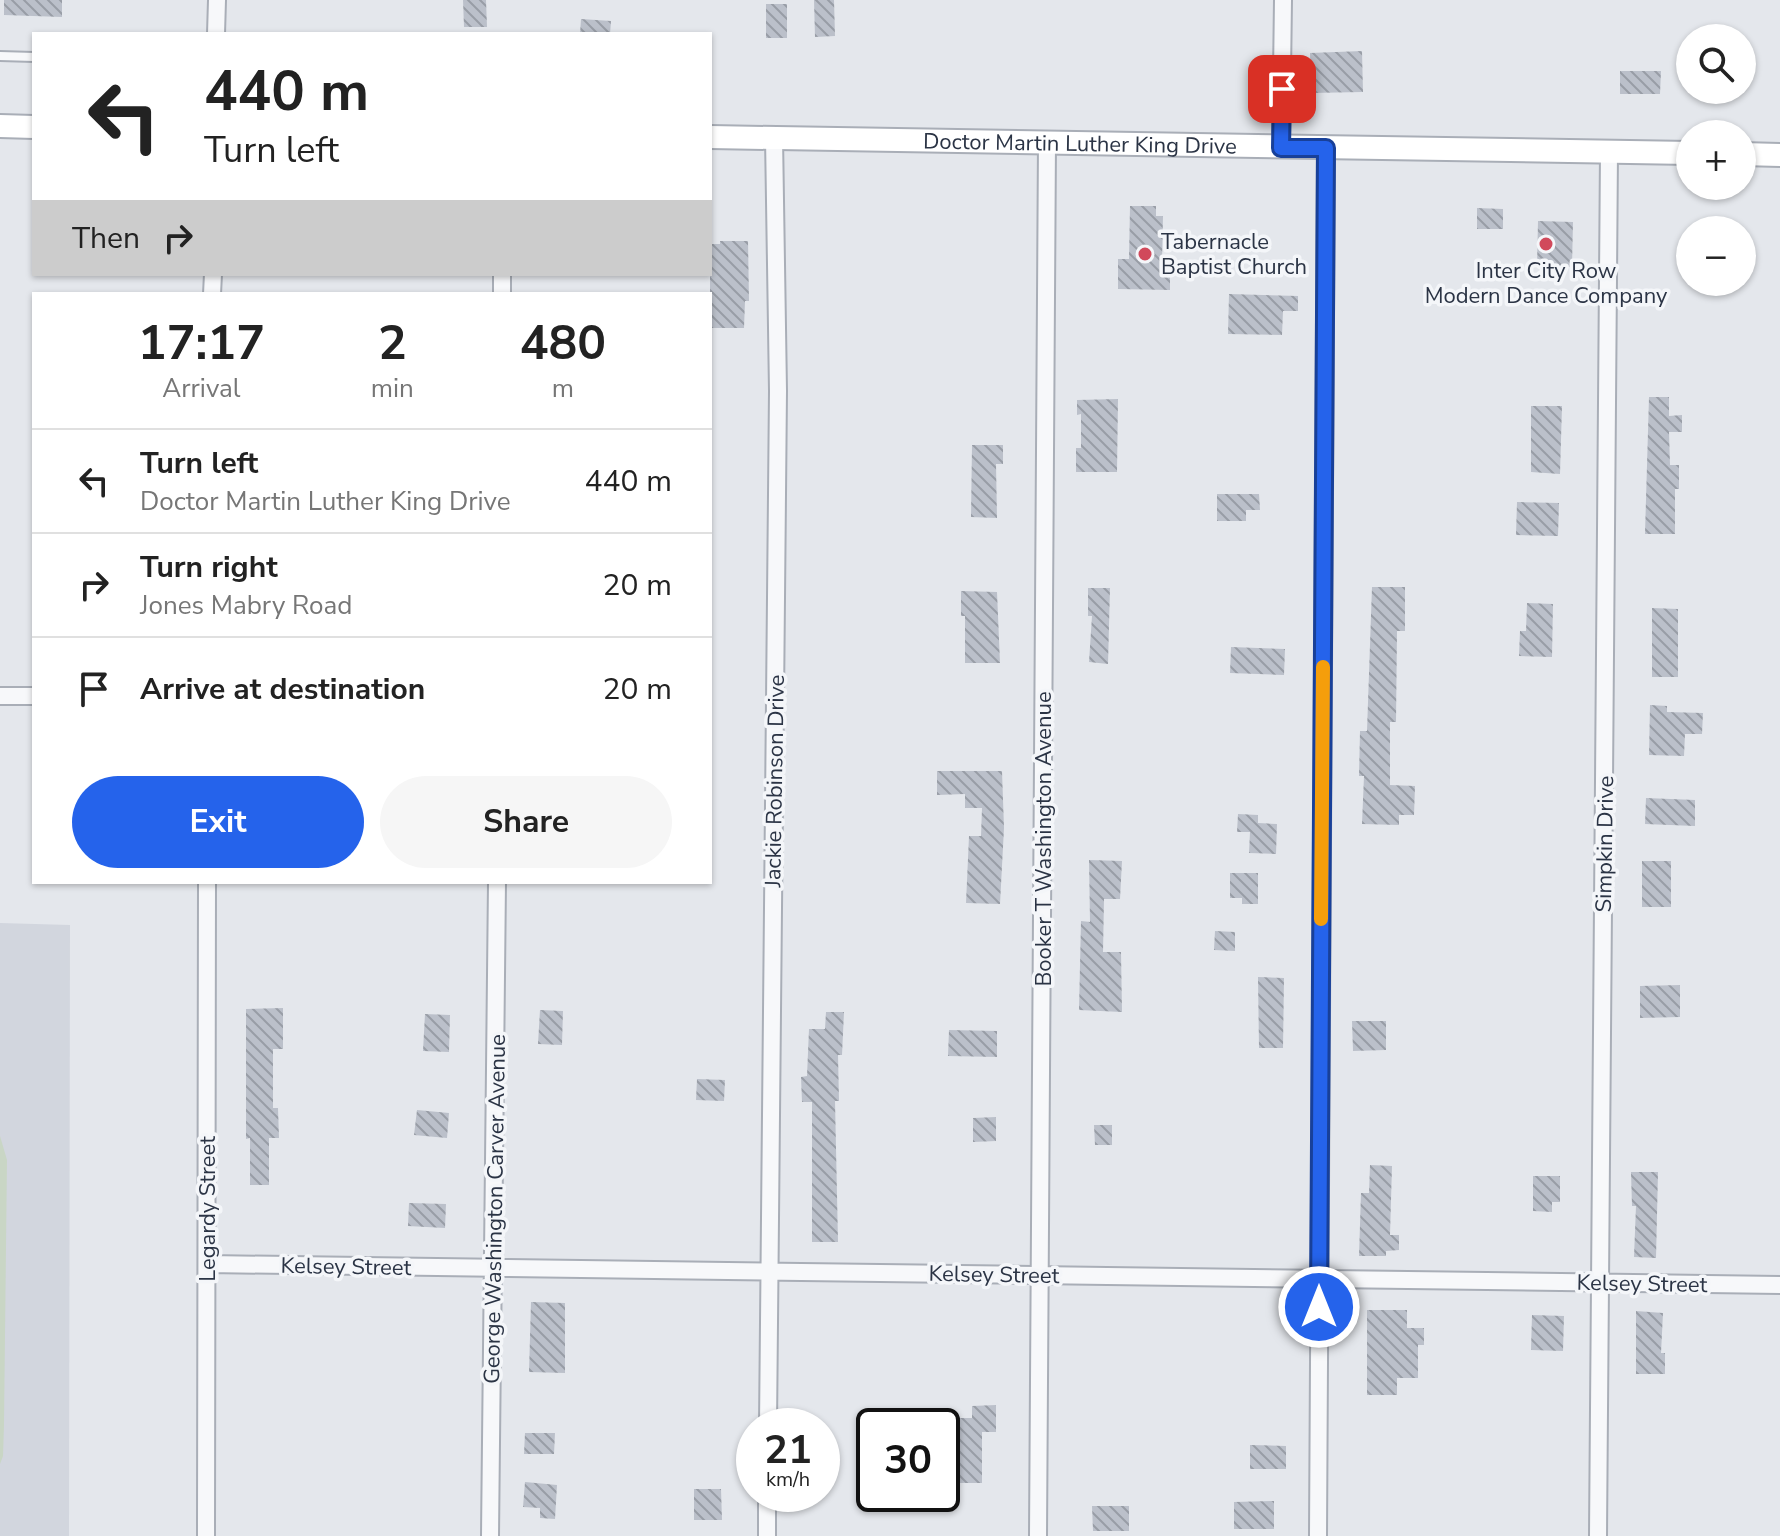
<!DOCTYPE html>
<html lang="en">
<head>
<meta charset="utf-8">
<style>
	:root { --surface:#fff; --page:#f6f6f6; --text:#222; --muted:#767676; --line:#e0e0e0; --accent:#2563eb }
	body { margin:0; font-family:"Nunito Sans",sans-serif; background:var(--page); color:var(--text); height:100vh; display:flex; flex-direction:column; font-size:30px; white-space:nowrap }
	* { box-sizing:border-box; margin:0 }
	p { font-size:26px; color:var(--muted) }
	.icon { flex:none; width:44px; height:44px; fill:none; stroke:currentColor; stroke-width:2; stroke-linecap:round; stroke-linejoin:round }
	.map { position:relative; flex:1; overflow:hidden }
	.panel { position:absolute; left:32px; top:292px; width:680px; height:592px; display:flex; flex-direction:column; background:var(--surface); border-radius:0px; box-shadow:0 2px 6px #0004 }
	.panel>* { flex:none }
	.banner { position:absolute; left:32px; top:32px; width:680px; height:244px; border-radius:0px; box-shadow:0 2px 6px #0004; background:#fff; color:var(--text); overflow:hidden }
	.fabs { position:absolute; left:1676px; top:24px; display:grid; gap:16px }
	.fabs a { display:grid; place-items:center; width:80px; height:80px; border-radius:50%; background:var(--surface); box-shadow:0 2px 6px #0004; font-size:40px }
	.speed { position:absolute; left:736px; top:1408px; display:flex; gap:16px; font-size:40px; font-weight:700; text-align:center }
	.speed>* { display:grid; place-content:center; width:104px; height:104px; border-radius:50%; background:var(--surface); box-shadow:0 2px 6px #0004; line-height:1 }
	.speed small { font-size:20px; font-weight:400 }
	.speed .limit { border:4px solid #111; border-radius:12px; background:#fff; color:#111 }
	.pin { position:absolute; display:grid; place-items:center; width:68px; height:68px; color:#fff; margin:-34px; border-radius:16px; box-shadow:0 4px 12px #0006 }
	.me { position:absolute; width:88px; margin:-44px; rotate:0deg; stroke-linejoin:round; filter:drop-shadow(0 0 6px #0008) }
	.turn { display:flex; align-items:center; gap:28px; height:168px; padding:0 40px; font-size:36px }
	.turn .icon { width:104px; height:104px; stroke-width:2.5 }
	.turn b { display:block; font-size:56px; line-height:68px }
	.then { display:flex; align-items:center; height:76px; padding:0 40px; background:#0003; gap:16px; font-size:30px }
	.eta { display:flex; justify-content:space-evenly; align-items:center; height:136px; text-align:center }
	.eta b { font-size:48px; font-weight:700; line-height:56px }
	.action { display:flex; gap:16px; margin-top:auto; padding:16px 40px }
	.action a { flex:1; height:92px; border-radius:48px; background:var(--accent); color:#fff; font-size:32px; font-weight:700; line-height:92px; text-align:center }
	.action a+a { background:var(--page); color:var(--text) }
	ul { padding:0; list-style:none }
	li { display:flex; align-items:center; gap:24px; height:104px; padding:0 40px; border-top:2px solid var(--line) }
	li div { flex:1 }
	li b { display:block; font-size:30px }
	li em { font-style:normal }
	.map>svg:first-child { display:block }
</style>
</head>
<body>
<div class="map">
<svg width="1780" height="1536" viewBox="0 0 1780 1536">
	<defs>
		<pattern id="building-back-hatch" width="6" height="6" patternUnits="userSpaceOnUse" patternTransform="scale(2)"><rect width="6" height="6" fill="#bbc0ca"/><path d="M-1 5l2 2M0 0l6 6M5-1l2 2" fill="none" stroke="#989da6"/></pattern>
	</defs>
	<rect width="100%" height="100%" fill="#e4e7ec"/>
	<path fill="#d2d6de" d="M0,923L70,925L69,1536H0Z"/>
	<path fill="#c9d6c5" d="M0,1136L7,1160L4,1425L3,1456L0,1464Z"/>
	<path fill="url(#building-back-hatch)" d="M4,0H62V17L4,15Z
		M463,0H486L487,27H464Z
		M814,0H834L835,36L815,37Z
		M766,4H787V38H766Z
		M581,19L611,21L610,34H580Z
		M1362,51L1363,92L1311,93L1310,53Z
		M1620,71H1661L1660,94H1620Z
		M1130,206H1156V216H1163L1162,261H1170V290L1118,289V259H1129Z
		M1477,208L1503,209V229H1477Z
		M1538,221L1573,222L1572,267L1537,266Z
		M720,241H748L749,301H745L744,328H710V244H720Z
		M1229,294L1298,296V311H1283L1282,335L1228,334Z
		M1649,397H1669V416L1682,415V432H1669L1670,465H1679V489H1675V534H1645Z
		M1118,399L1117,472H1076V448H1081V414L1077,415V400Z
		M1531,406H1562L1560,474L1531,472Z
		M972,445H1003V464H996L997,518L971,517Z
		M1217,494H1259L1260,510H1246V521H1217Z
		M1517,502L1559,503L1558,536L1516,535Z
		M1372,587H1405V631H1397L1396,722H1390V785L1415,786L1414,815H1399V825L1362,824L1364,776H1359L1360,731H1367Z
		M1088,588H1110L1108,664L1089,662L1092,616H1088Z
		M961,591L997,592L1000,663H965V616H961Z
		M1527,603L1553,604L1552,657L1519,656L1520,631H1526Z
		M1652,608L1678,609V677H1652Z
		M1231,647L1285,649L1284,675L1230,673Z
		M1650,705L1667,706V712L1703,713L1702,734H1685L1684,756L1649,755Z
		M937,771H1002L1004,828L1000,904L966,903L969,836H981L982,808H965V794L937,795Z
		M1646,798L1695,800V826L1645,824Z
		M1238,814L1258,815V823L1277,824L1276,854L1249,853L1250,832H1237Z
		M1089,860L1122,861L1120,899H1104L1103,952H1121L1122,1012L1079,1010L1081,921L1090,922Z
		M1642,861H1671V907H1642Z
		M1230,873H1258V904H1242V898H1230Z
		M1215,931L1235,932V951L1214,950Z
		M1258,977L1284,978L1283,1048H1259Z
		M1680,985V1017L1640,1018V986Z
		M283,1008V1049H273V1108H278L279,1138H269V1185H250V1138L246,1139V1009Z
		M540,1010L563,1011L562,1045L538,1044Z
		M826,1012H844L842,1055H838L839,1101H835L838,1242H812V1102H802L801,1077L807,1076L809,1029H825Z
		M425,1014L450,1015L449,1052L423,1051Z
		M1352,1021H1386V1050L1353,1051Z
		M949,1030L997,1031V1057L948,1056Z
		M697,1079L725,1080L724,1101L696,1100Z
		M417,1110L449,1113L447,1138L414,1135Z
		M996,1117V1141L973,1142V1118Z
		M1094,1125H1112V1145H1095Z
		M1370,1165L1392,1166L1390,1235H1399V1250L1386,1251V1256H1359L1361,1193H1369Z
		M1631,1172H1658L1656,1258L1634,1257L1636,1206H1632Z
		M1533,1176H1560V1202H1552V1212L1533,1211Z
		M409,1203L446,1204L445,1228L408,1226Z
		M531,1302L565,1303V1373L529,1372Z
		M1367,1310H1407V1328H1424V1345H1418V1378H1397V1395H1367Z
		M1636,1311L1663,1313L1661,1353H1665V1374H1636Z
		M1532,1315L1564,1316L1563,1351L1531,1350Z
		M996,1405V1432H982V1483H959L958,1418H972V1406Z
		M525,1433H555L554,1454H524Z
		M1250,1445L1286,1446V1469H1250Z
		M525,1482L557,1485L555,1519L540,1518V1508L523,1507Z
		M694,1489H721L722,1520H694Z
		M1274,1501V1529H1234V1502Z
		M1092,1506H1129V1531H1093Z"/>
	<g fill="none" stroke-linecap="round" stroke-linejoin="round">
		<defs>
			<path id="service" d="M0,56L34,57"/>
			<path id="minor" d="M216,34L217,0
				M1281,148L1283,0
				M502,274V294
				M212,294L213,274
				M0,696H34
				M208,1264L1780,1285
				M768,1426L778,391L774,137
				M206,1536L207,882
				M490,1536L497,882
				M767,1536V1494
				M1038,1536L1047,142
				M1318,1536L1326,148
				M1598,1536L1609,152"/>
			<g id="secondary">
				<path d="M0,126L34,127"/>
				<path id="s1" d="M710,137L1690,153"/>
				<path d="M1742,154L1780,155"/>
			</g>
		</defs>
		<use href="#service" stroke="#a9aeb7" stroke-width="12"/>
		<use href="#minor" stroke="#a9aeb7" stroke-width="20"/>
		<use href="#secondary" stroke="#a9aeb7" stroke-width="26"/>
		<use href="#service" stroke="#f7f8fa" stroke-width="8"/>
		<use href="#minor" stroke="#f7f8fa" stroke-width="16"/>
		<use href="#secondary" stroke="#fff" stroke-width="22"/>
	</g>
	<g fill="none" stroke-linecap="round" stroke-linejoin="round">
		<defs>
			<path id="route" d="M1282,89L1281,148H1326L1319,1307"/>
		</defs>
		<use href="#route" stroke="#184099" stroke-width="20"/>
		<use href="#route" stroke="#2563eb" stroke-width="14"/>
		<path stroke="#f59e0b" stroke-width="14" d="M1321,919L1323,667"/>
	</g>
	<g fill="#d1495b" stroke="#f4f6f9" stroke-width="3">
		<circle cx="1546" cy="244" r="8"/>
		<circle cx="1145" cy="254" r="8"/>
	</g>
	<g text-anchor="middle" stroke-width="7" stroke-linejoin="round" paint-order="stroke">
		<g font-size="22" fill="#2b3445" stroke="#f4f6f9">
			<text dy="8" stroke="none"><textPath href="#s1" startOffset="370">Doctor Martin Luther King Drive</textPath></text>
			<text transform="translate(774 781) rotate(-89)" y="8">Jackie Robinson Drive</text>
			<text transform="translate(1043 839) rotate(-90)" y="8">Booker T Washington Avenue</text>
			<text transform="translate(1604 844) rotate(-89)" y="8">Simpkin Drive</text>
			<text transform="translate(207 1209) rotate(-90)" y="8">Legardy Street</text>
			<text transform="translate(494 1209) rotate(-89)" y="8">George Washington Carver Avenue</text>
			<text transform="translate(346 1266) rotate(1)" y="8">Kelsey Street</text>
			<text transform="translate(994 1274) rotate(1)" y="8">Kelsey Street</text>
			<text transform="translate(1642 1283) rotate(1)" y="8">Kelsey Street</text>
		</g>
		<g font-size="22" fill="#2b3445" stroke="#f4f6f9" text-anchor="start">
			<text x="1161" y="249">Tabernacle<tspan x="1161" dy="25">Baptist Church</tspan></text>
			<text x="1546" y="278" text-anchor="middle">Inter City Row<tspan x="1546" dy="25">Modern Dance Company</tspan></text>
		</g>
	</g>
</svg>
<div class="fabs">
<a><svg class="icon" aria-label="search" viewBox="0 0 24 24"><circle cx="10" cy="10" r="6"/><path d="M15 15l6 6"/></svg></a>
<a>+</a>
<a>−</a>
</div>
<div class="speed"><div>21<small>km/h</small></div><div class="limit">30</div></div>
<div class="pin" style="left:1282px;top:89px;background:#d93025"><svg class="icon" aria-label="arrive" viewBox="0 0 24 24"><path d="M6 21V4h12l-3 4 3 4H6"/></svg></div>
<svg class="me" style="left:1319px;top:1307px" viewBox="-20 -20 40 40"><circle r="17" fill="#2563eb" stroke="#fff" stroke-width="3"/><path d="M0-11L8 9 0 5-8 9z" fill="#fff"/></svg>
<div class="banner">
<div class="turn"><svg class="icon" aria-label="left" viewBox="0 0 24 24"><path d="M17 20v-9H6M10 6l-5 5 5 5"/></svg><div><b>440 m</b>Turn left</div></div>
<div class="then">Then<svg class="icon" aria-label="right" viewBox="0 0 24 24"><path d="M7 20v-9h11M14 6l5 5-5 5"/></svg></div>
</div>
<section class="panel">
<div class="eta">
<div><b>17:17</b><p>Arrival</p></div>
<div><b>2</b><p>min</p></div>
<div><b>480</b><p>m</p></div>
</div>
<ul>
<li><svg class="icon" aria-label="left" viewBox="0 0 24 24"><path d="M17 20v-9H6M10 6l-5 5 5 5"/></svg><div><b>Turn left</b><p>Doctor Martin Luther King Drive</p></div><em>440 m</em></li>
<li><svg class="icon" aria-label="right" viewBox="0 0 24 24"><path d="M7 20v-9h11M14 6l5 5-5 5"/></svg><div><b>Turn right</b><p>Jones Mabry Road</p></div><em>20 m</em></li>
<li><svg class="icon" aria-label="arrive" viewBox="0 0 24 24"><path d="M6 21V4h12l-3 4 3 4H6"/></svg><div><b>Arrive at destination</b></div><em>20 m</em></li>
</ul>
<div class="action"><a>Exit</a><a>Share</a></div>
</section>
</div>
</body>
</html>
